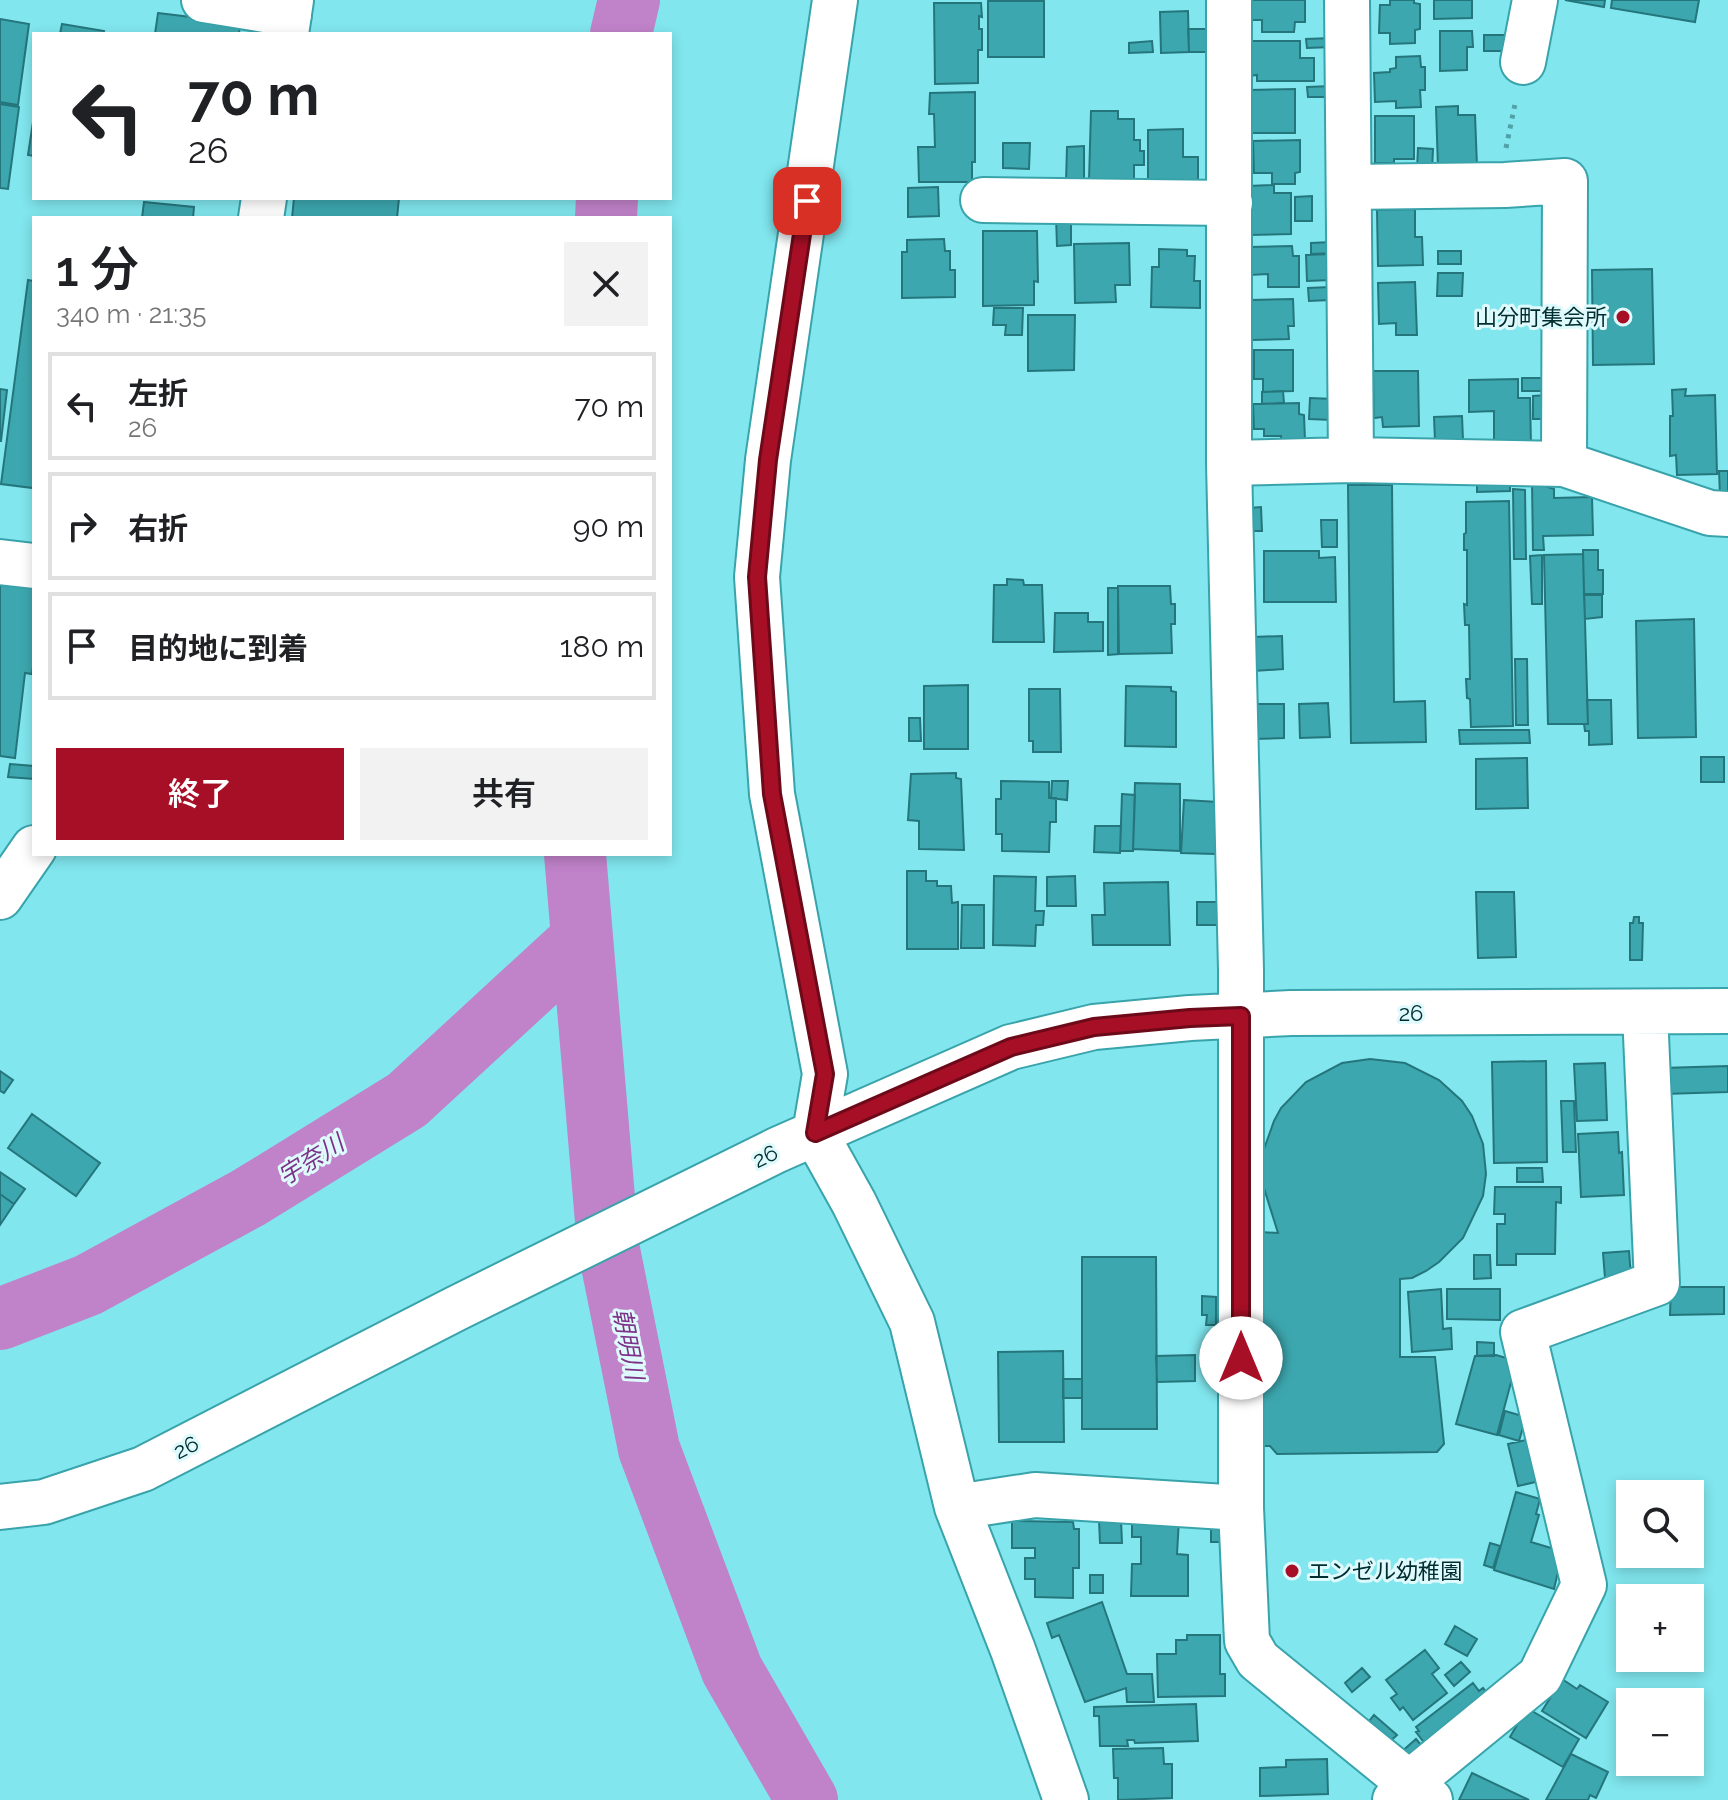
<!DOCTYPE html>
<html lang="ja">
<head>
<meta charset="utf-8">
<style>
	:root { --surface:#fff; --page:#f2f2f2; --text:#202124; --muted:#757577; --line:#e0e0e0; --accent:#a70f26 }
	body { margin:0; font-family:Raleway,"Noto Sans JP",sans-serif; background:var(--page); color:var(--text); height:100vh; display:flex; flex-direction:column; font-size:30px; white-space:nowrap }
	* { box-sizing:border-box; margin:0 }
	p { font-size:26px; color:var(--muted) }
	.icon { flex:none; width:44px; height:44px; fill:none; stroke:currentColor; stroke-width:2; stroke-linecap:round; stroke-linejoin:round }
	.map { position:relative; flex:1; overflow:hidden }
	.sheet { position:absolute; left:32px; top:216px; width:640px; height:640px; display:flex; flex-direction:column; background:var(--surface); border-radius:0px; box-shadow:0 4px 12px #0003 }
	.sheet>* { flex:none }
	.top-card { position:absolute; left:32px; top:32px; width:640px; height:168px; border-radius:0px; box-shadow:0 4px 12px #0003; background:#fff; color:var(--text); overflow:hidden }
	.controls { position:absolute; left:1616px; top:1480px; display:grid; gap:16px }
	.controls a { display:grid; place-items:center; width:88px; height:88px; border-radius:0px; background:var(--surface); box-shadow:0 4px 12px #0003; font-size:40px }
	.pin { position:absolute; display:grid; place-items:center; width:68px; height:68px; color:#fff; margin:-34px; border-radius:16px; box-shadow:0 4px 12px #0006 }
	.me { position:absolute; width:88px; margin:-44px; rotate:0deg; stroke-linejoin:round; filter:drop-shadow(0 0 6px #0008) }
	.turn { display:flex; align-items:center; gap:28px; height:168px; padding:0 24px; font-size:36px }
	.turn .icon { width:104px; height:104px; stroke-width:2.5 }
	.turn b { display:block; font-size:56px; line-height:68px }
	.round { display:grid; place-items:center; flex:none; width:84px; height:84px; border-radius:0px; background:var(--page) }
	.headline { display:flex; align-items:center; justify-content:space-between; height:136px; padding:0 24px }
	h1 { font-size:48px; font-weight:600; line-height:60px }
	.action { display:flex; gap:16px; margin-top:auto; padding:16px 24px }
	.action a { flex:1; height:92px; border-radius:0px; background:var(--accent); color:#fff; font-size:32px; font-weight:600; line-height:92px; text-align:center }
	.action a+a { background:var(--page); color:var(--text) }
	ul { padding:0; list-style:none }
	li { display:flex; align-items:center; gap:24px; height:108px; margin:0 16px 12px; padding:0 8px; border:4px solid var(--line); border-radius:0px }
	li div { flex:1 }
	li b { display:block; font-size:30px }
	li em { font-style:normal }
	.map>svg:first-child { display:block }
</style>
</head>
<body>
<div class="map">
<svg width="1728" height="1800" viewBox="0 0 1728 1800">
	<rect width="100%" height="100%" fill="#81e6ee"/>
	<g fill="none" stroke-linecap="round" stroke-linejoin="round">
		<path stroke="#c082c9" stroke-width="62" d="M621,34L629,0
			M606,218L607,198
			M575,854L608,1245L649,1449L732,1670L807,1800
			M0,1319L88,1285L248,1198L407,1100L582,939"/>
	</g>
	<path fill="#3da7af" stroke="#25767c" stroke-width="2" d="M1252,0H1305V22H1295L1294,32H1262V20H1251Z
		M1390,0H1414V3L1420,4V29L1415,30V43L1390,44V33H1379L1380,5H1390Z
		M1434,0H1472V18L1434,19Z
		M1565,0H1605L1604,7Z
		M1612,0H1699L1695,22L1611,8Z
		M988,1H1044V57H988Z
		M934,3H981L982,17L979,16V29H982V50H978V83L935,84Z
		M1188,11L1189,52L1161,53L1160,12Z
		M158,13L240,23L239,34H155Z
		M0,19L29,24L18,105L0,102Z
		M62,24L104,31L103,34H60Z
		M1188,29H1209V52H1189Z
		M1440,31H1472L1473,47H1467V70L1440,71Z
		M1484,35H1511V51H1484Z
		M1332,38V47L1307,48L1306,39Z
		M1152,41L1153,52L1129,53V43Z
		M1249,41H1300V58H1314V81H1257V75L1249,76Z
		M1420,56L1421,67H1425V90H1420L1421,107L1396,108V101L1375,102L1374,73L1390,72V69L1396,68V57Z
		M1332,86V97H1308L1307,87Z
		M1295,89V133H1249V90Z
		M975,92V162H972V182H919L918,147H935L934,114H929L930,93Z
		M0,104L19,107L8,189L0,188Z
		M1458,106V115H1475L1477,166L1438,168L1436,107Z
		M1091,111H1118V119H1134V140H1140V151H1144V165H1134V180H1089Z
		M1375,116H1414V159H1394V163H1375Z
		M33,122H34V156L28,155Z
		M1183,129V157H1198V182H1148V130Z
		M1300,140V172L1295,173V184H1272V173H1254L1253,141Z
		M1003,143H1030L1029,169L1003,168Z
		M1084,146V183H1066L1067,147Z
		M1418,148L1433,149L1432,171L1417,170Z
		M1274,185V193H1291V234L1249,235L1248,186Z
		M938,187L939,216L908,217V188Z
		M1312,196V221H1295V197Z
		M294,198H399L397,218H292Z
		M144,202L194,207L193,218H142Z
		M1415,209V237H1422L1423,265L1378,266L1377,210Z
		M1071,216V245L1057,246L1056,217Z
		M983,231H1037L1038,282L1034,281V305L983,306Z
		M944,239L945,251H950V270H955V297L902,298V252H907V240Z
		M1332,242V253L1311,254V243Z
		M1129,243L1130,285H1115L1116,302L1075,303L1074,244Z
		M1292,246L1293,256H1299V287H1268V274L1250,275V247Z
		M1159,249L1187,250V256H1195L1194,281H1200V308L1151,307L1152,267H1159Z
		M1438,251H1461V264H1438Z
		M1331,254L1332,280L1307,281L1306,255Z
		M1652,269L1654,364L1593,365L1592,270Z
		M1438,273H1463L1462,296H1437Z
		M28,280L34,281L33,488L1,484Z
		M1415,282L1417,335H1396V323L1379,324L1378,283Z
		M1330,287V300L1309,301L1308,288Z
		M1293,299L1294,326H1288L1289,339L1252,340L1251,300Z
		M994,308H1023L1022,335H1005L1006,325H993Z
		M1028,315H1075L1074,370L1028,371Z
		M1254,350H1293V391L1263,392V379H1254Z
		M1373,371H1418L1419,426L1383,427L1382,417L1374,418Z
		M1522,378H1548V391H1522Z
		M1518,379V398H1530L1531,445L1494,446V411L1469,412V380Z
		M0,389L7,390L1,441H0Z
		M1686,389L1685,396L1715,395L1717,474L1677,475L1676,455L1670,456V416H1673L1672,390Z
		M1283,391L1284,403L1262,404V392Z
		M1548,395V419H1533V396Z
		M1310,398L1333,399L1332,420L1309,419Z
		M1299,403V414L1304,415L1305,441L1281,442V436H1264V429H1254L1253,404Z
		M1462,416L1463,440L1435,441L1434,417Z
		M1719,471H1728V496H1720Z
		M1510,482V491L1477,492V483Z
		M1532,482L1554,489V498L1592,497L1593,535L1543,536L1544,550H1533Z
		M1348,485H1392L1394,702L1425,701L1426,742L1351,743Z
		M1513,489L1525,490L1526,559H1514Z
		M1509,501L1513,726L1471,727L1470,699L1467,698L1466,679H1470L1469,625H1465L1464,604L1467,605V550H1464V534L1466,533V502Z
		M1261,507L1262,531H1251L1250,508Z
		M1321,520H1337V547H1322Z
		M1583,550H1598V570H1603V594H1584Z
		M1264,551H1319V558L1335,557L1336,602H1264Z
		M1583,554L1588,724H1548L1544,555Z
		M1542,555V604H1532L1530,556Z
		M0,576L34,581V660L32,674L25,673L15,758L0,756Z
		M1007,579L1023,580L1024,585H1042L1044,642H993L994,585H1007Z
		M1118,586H1170L1171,604H1175V624H1171L1172,653L1118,654Z
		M1108,588H1118L1119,654L1108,655Z
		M1584,595H1602V617L1585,619Z
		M1055,613H1088V622H1103V651L1054,652Z
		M1694,619L1696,737L1638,738L1636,621Z
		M1282,636L1283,669L1254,671L1253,637Z
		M1515,659H1527L1528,725H1516Z
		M968,685V749H924V686Z
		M1126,686L1171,687V691L1176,692V747L1125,746Z
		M1029,689H1060L1061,752H1033V741H1029Z
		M1587,700H1611L1612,744L1589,745V731H1585L1584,724H1588Z
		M1328,703L1330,737L1300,738L1299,704Z
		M1254,704H1284V738L1254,739Z
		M909,718H920L921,741H909Z
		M1459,730H1529L1530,743L1460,744Z
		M1701,757H1724V782H1701Z
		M1527,758L1528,808L1476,809V759Z
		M10,764L34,766V779L8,777Z
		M956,773V778L961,779L964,850L919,849V821L908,820L911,774Z
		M1001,781L1049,782V798H1056V822H1050L1049,852L1002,851V834H996V799H1001Z
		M1052,781H1068L1067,800L1051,798Z
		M1135,783L1180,784V851L1133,849Z
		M1122,794L1135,795L1133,851H1120Z
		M1184,800L1218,802L1215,854L1181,853Z
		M1095,826H1121L1120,853L1094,852Z
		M907,871H926V881H937V886H951L952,903L958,902V949H907Z
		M994,876L1036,877L1035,911H1044L1043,925H1036L1035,946L993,945Z
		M1075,876L1076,906H1047V877Z
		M1168,882L1170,945H1093L1092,915H1105L1104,883Z
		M1476,892H1514L1516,957L1478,958Z
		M1197,902H1218V925H1197Z
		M962,905H984V948H961Z
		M1634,917H1639V923H1643L1642,960H1630V923H1633Z
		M1370,1059L1405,1063L1439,1080L1462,1101L1472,1116L1483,1144L1486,1174L1483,1196L1463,1238L1439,1262L1426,1271L1412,1278L1400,1279V1357H1435L1444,1444L1437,1452L1277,1454L1270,1446H1264L1261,1232L1278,1233L1263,1185L1264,1149L1274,1121L1281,1108L1306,1082L1342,1063Z
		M1546,1061L1547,1162L1494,1163L1492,1062Z
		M1605,1063L1607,1120L1577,1121L1574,1064Z
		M1728,1066V1092L1664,1094L1663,1068Z
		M0,1071L13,1080L4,1093L0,1091Z
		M1561,1101H1574L1576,1152H1563Z
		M32,1114L100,1163L76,1196L8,1148Z
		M1618,1132L1619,1153L1622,1152L1624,1195L1581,1197L1578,1134Z
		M1517,1168H1542L1543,1182H1517Z
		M0,1172L25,1189L14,1204L0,1194Z
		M1495,1187H1561V1203L1556,1202L1555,1254H1516V1265H1497V1224H1505V1214H1494Z
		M0,1194L14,1204L0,1225Z
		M1629,1251L1631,1277L1605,1278L1603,1253Z
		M1474,1255H1490L1491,1278L1474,1279Z
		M1082,1257H1156L1157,1429H1082Z
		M1671,1287H1724V1314L1670,1315Z
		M1441,1289L1443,1329L1451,1328L1452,1349L1412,1352L1408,1292Z
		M1447,1289H1500V1320L1447,1319Z
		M1202,1296L1216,1297V1325H1206L1207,1315H1202Z
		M1477,1342L1494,1343V1356H1477Z
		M1063,1351L1064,1442H999L998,1352Z
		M1195,1355V1381L1157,1382L1156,1356Z
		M1496,1355L1513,1360L1514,1371L1497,1435L1456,1424L1475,1356Z
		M1063,1379H1082V1398H1063Z
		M1505,1411L1526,1417L1519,1441L1499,1435Z
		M1530,1439L1540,1481L1518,1486L1508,1444Z
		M1516,1492L1540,1499L1536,1514L1539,1515L1531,1542L1558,1550L1561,1559L1554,1589L1494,1570Z
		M1211,1518H1225V1542H1211Z
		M1132,1519H1179L1177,1554L1188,1555V1596H1131L1132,1564H1141V1537H1132Z
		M1099,1520H1121L1122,1543H1100Z
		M1012,1521L1073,1522L1074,1529H1079V1568H1073V1598L1035,1597V1579H1025V1558H1035V1548H1012Z
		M1490,1543L1500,1546L1493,1568L1484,1565Z
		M1090,1575H1103V1593H1090Z
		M1102,1602L1127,1674H1152L1154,1702H1127L1126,1688L1085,1702L1059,1635L1052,1638L1047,1623Z
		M1455,1626L1477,1639L1467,1656L1445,1644Z
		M1187,1635H1220V1674H1225V1696L1158,1697L1157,1654H1176V1640H1187Z
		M1425,1650L1439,1668L1432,1674L1447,1693L1413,1720L1403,1707L1400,1710L1391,1698L1397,1694L1386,1680Z
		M1461,1662L1470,1672L1454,1686L1445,1675Z
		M1362,1668L1370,1677L1352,1692L1345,1683Z
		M1562,1679L1577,1689L1580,1685L1608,1702L1586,1738L1542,1711Z
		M1473,1683L1479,1691L1483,1688L1499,1709L1436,1758L1416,1732L1419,1731L1416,1727Z
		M1196,1704L1198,1741L1135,1743L1134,1740H1127L1128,1746H1100L1099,1716H1094V1707Z
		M1527,1708L1579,1739L1563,1767L1510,1737Z
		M1374,1715L1397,1735L1383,1748L1362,1730Z
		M1416,1739L1432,1758L1399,1754Z
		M1163,1748L1164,1764H1172V1798L1118,1800V1778H1114L1113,1749Z
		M1571,1754L1608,1772L1596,1798L1590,1795L1588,1800H1546Z
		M1327,1759L1328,1794L1260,1796V1768L1286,1767V1760Z
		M1472,1773L1529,1800H1459Z"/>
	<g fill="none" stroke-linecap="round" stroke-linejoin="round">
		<defs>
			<path id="minor" d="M204,0L289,14
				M835,0L768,460L757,577L772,794L825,1074L815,1133L854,1203L912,1322L957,1507L1013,1650L1066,1800
				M1229,0V463L1241,970V1508L1247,1641L1258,1660L1430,1800
				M1347,0L1351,460
				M1523,62L1535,0
				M1349,187L1505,185L1565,181L1564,464
				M983,200L1230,203
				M1229,463L1351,460L1564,464L1710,513L1728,514
				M0,562L34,566
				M0,1507L44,1502L143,1469L457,1308L777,1150L1011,1047L1094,1027L1190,1018L1291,1013L1728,1011
				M957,1507L1035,1495L1241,1508
				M1395,1800L1408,1784L1540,1676L1584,1585L1523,1332L1657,1283L1645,1013"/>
			<path id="major" d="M286,34L291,0
				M261,218L264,198
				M0,897L34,848"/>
		</defs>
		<use href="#minor" stroke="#39a3ab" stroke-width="48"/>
		<use href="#major" stroke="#39a3ab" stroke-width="48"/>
		<path stroke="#51a2a8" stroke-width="5" stroke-dasharray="4 6" stroke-linecap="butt" d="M1506,148L1516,99"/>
		<use href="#minor" stroke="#fff" stroke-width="44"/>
		<use href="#major" stroke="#fff" stroke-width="44"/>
	</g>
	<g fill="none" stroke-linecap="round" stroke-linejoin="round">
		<defs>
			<path id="route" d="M807,201L768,460L757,577L772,794L825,1074L815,1133L1011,1047L1094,1027L1190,1018L1241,1016V1358"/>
		</defs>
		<use href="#route" stroke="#6d0a19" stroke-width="20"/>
		<use href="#route" stroke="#a70f26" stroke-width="14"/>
	</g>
	<g fill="#a70f26" stroke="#dffafc" stroke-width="3">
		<circle cx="1623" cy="317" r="8"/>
		<circle cx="1292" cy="1571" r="8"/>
	</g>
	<g text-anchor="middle" stroke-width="6" stroke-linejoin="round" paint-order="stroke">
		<g font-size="22" fill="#002d30" stroke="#dffafc" text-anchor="end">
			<text x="1607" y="325">山分町集会所</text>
			<text x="1308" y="1579" text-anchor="start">エンゼル幼稚園</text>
		</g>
		<g font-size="22" fill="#002d30" stroke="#dffafc">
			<text x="1411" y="1021">26</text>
			<text transform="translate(765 1156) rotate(-26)" y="8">26</text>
			<text transform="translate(186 1447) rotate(-27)" y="8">26</text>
		</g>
		<g font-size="24" font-style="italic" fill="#7d3288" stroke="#dffafc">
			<text transform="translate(311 1160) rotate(-32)" y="8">宇奈川</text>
			<text transform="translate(628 1344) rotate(79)" y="8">朝明川</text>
		</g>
	</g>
</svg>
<div class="controls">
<a><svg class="icon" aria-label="search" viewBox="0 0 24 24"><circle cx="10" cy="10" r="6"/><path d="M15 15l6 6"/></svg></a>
<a>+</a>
<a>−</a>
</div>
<div class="pin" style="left:807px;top:201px;background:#d93025"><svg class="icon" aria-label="arrive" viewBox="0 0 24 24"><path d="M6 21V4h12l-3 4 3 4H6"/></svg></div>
<svg class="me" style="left:1241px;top:1358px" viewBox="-20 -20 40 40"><circle r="19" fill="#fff"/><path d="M0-13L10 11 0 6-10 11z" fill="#a70f26"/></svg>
<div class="top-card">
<div class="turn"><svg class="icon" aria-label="left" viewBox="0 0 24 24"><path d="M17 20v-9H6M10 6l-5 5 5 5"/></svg><div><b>70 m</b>26</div></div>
</div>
<section class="sheet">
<div class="headline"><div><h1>1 分</h1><p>340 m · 21:35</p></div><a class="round"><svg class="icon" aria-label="close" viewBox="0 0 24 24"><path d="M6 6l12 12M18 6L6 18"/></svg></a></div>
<ul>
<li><svg class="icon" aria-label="left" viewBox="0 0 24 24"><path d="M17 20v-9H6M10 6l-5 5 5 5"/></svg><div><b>左折</b><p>26</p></div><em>70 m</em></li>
<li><svg class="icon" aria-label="right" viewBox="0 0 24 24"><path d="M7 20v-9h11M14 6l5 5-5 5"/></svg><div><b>右折</b></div><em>90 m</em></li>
<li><svg class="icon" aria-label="arrive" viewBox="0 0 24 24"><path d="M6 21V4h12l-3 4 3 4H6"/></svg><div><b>目的地に到着</b></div><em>180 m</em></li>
</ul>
<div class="action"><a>終了</a><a>共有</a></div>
</section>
</div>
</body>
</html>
